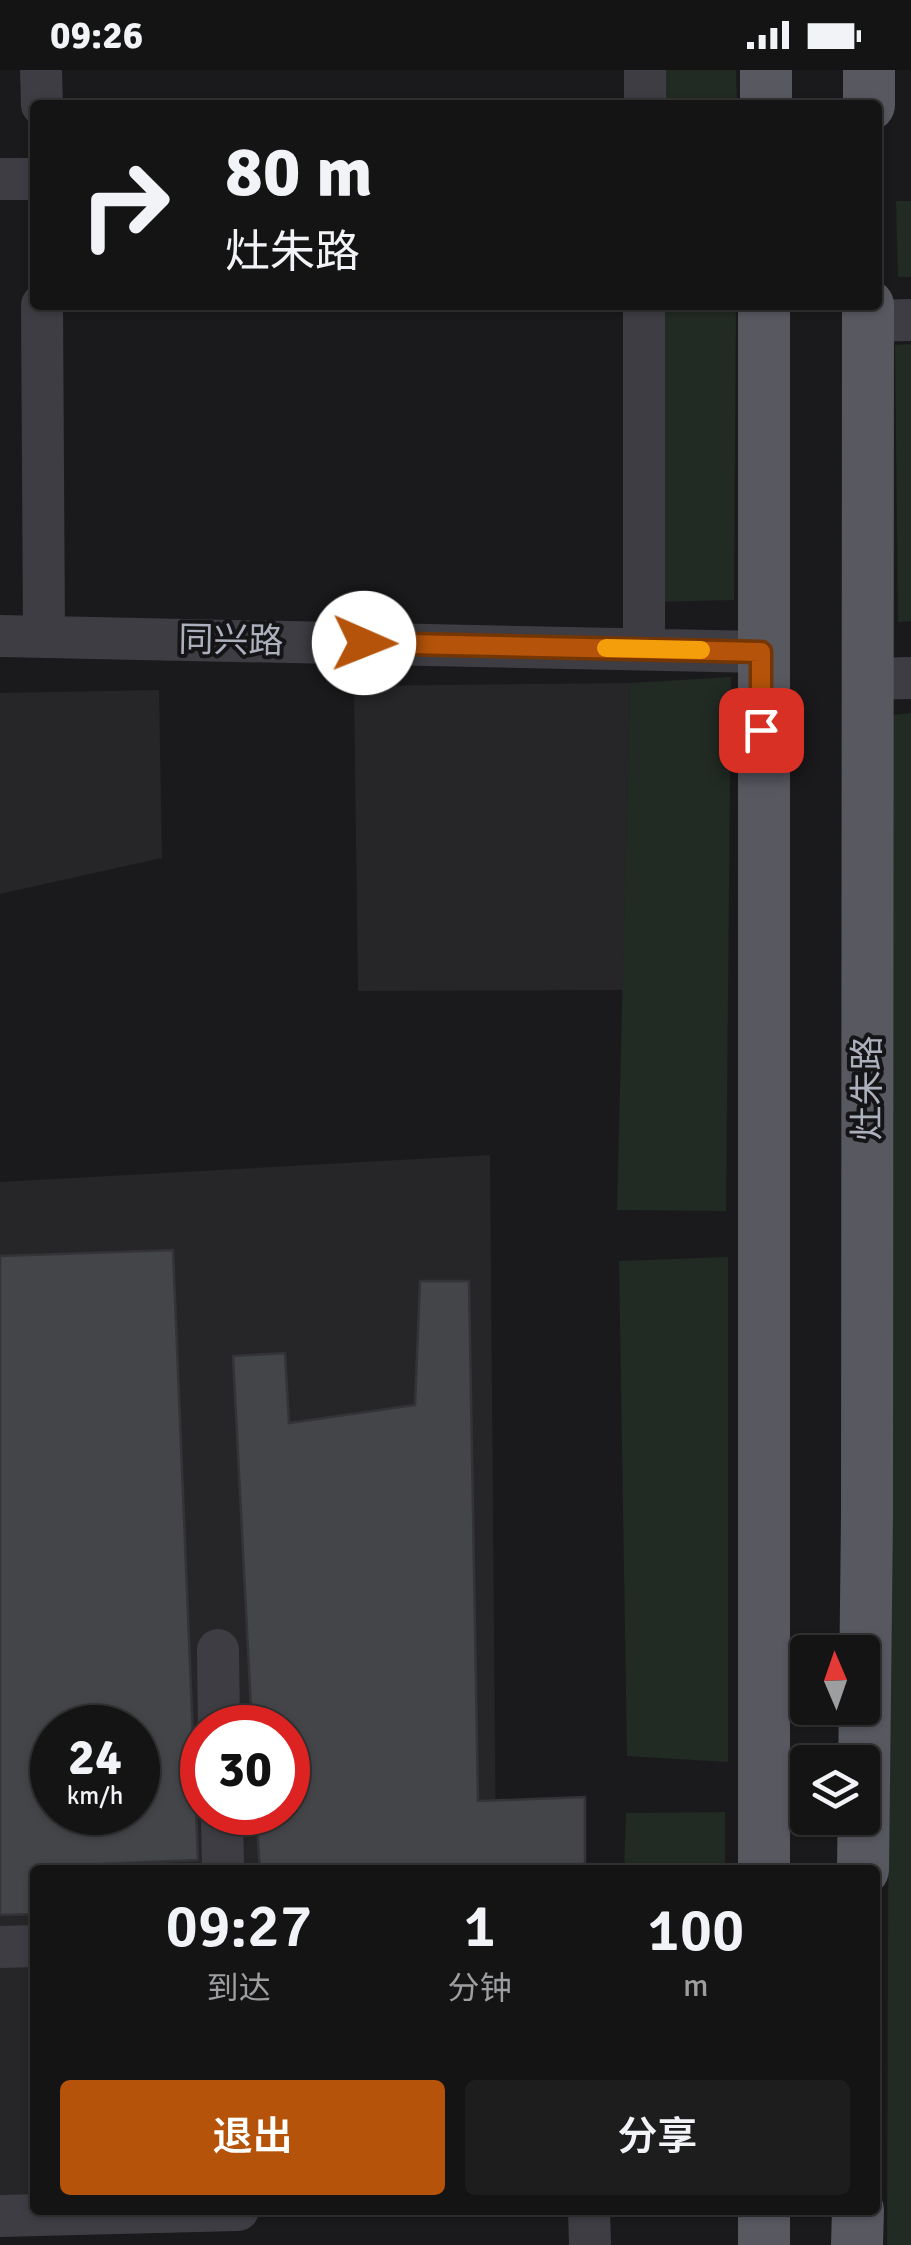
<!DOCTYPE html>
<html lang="zh">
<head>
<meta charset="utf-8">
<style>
	:root { --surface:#141415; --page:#1d1d1e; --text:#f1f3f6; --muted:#9d9ea0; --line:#333334; --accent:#b45309 }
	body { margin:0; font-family:Signika,"Noto Sans SC",sans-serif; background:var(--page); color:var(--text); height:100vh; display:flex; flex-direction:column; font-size:38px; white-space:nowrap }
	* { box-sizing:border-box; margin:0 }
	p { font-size:32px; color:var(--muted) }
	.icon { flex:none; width:55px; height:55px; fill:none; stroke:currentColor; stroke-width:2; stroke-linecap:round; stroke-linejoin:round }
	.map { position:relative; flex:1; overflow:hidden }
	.drawer { position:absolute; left:30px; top:1795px; width:850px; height:350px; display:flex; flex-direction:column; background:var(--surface); border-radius:10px; box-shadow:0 2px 8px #0004,0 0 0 2px var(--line) }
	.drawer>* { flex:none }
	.top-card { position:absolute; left:30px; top:30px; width:852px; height:210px; border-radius:10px; box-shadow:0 2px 8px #0004,0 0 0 2px var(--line); background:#141415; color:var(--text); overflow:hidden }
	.needle { width:65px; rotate:358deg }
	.fabs { position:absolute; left:790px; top:1565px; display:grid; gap:20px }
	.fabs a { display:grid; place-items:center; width:90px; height:90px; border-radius:10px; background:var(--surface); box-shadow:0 2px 8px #0004,0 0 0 2px var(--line); font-size:50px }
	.speed { position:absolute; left:30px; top:1635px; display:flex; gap:20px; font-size:50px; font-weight:700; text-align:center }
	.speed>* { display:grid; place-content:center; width:130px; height:130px; border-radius:50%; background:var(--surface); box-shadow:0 2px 8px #0004,0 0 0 2px var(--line); line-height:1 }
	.speed small { font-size:25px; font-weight:400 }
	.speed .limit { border:15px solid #d22; background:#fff; color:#111 }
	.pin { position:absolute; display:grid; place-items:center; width:85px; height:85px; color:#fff; margin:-42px; border-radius:20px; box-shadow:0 5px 15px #0006 }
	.me { position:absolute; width:110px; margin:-55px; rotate:91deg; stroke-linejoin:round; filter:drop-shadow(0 0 8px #0008) }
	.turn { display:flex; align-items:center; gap:35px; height:210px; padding:0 30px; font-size:45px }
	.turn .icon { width:130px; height:130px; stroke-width:2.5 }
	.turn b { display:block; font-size:70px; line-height:85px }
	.eta { display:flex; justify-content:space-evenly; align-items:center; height:170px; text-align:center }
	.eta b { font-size:60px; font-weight:600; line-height:70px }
	.cta { display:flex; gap:20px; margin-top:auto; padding:20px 30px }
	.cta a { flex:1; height:115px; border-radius:10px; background:var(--accent); color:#fff; font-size:40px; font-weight:600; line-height:115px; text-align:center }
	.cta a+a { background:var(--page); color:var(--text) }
	.status { display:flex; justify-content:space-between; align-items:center; height:70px; padding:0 50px; background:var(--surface); direction:ltr }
	.status svg { height:28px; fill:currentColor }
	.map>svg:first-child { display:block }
</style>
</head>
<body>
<div class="status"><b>09:26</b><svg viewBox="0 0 49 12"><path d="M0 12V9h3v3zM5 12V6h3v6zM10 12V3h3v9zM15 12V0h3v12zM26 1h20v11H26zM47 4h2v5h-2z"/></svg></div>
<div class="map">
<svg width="911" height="2175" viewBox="0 0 911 2175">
	<rect width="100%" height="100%" fill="#1a1a1c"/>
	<path fill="#262629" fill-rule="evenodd" d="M630,613L623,920L358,921L354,616Z
		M159,620L162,788L0,824V623Z
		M490,1085L496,1800H35V2125L0,2126V1112ZM52,1658H138V1742H52ZM202,1658H288V1742H202Z"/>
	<path fill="#212a23" d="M666,0H736L737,35H666Z
		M896,131H911V207H898Z
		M663,235H736L734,530L654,532Z
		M911,274V551L898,552L895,275Z
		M731,607L726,1141L617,1140L630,613Z
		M911,643V2175H887L892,645Z
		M728,1187V1692L627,1686L619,1191Z
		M725,1742V1800H624L626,1743Z"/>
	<path fill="#444549" stroke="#343438" stroke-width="2.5" fill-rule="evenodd" d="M173,1180L198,1790L35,1797V1844L0,1845V1186ZM52,1658H138V1742H52Z
		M420,1211H469L478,1731L585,1727V1800H260L256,1742H288V1658H252L233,1286L285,1283L289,1353L415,1335Z"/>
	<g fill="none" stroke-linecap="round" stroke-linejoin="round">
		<path stroke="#3d3d43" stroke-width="42" d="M41,0L42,35
			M645,35V0
			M0,109H35
			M42,235L44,566
			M867,251L911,250
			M0,566L761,582
			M644,579V235
			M867,609L911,608
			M218,1580L219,1658
			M222,1742L223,1800
			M0,1877L35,1876
			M589,2140L590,2175
			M0,2146L238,2140"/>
		<path stroke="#575860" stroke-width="52" d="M766,35V0
			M869,35V0
			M764,1800V235
			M863,1800L867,1445L868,235
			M764,2175V2140
			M857,2175L858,2140"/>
	</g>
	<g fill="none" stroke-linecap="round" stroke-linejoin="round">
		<defs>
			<path id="route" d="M364,573L761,582V660"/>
		</defs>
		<use href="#route" stroke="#753606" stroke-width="25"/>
		<use href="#route" stroke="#b45309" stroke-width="18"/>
		<path stroke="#f59e0b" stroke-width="18" d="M606,578L701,580"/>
	</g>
	<g text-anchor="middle" stroke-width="8" stroke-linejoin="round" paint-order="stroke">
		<g font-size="35" fill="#acb0bc" stroke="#151517">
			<text transform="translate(231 570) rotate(1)" y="12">同兴路</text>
			<text transform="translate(867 1018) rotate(-90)" y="12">灶朱路</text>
		</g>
	</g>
</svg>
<div class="fabs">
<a><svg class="needle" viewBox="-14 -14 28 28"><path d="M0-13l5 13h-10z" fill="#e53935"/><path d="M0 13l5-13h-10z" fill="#9d9ea0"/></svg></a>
<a><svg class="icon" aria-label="layers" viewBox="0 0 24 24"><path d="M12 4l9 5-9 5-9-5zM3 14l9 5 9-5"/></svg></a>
</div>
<div class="speed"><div>24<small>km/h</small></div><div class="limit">30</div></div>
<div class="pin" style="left:761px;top:660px;background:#d93025"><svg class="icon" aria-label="arrive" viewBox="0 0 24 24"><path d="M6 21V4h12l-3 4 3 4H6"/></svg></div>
<svg class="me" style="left:364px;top:573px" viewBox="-20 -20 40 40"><circle r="19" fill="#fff"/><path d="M0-13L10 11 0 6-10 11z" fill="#b45309"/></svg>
<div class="top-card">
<div class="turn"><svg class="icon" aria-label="right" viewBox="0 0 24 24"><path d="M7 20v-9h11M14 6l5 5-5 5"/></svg><div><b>80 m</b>灶朱路</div></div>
</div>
<section class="drawer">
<div class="eta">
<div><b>09:27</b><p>到达</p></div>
<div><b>1</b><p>分钟</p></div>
<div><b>100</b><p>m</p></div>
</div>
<div class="cta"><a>退出</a><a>分享</a></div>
</section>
</div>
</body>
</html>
